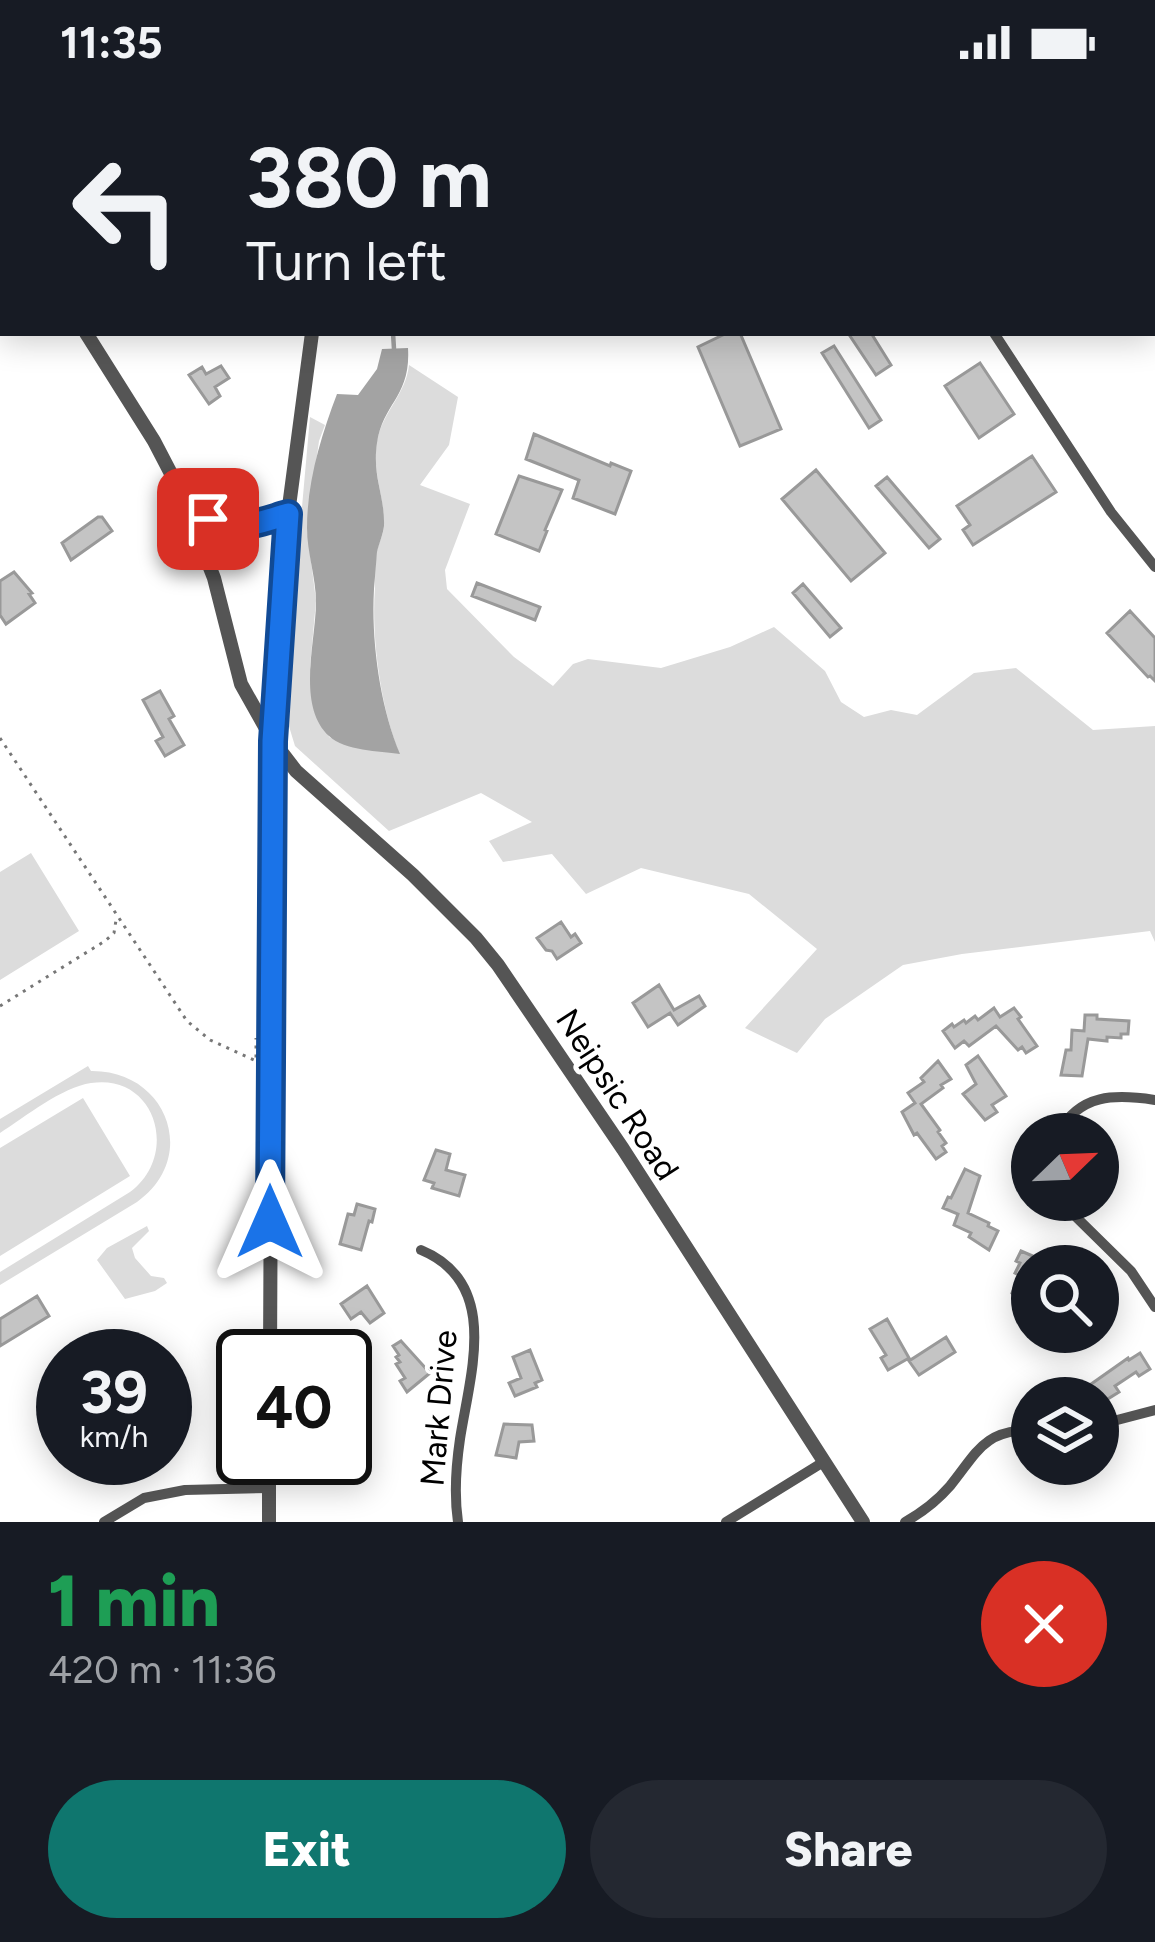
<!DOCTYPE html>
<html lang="en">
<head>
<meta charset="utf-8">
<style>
	:root { --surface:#171b24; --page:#242831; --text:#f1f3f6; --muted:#9ea1a6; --accent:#0f766e }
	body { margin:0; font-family:Figtree,sans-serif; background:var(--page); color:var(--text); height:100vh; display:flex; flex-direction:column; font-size:45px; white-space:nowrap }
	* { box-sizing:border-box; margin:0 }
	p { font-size:39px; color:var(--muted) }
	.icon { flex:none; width:66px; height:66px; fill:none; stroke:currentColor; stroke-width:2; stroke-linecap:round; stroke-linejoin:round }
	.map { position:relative; height:1438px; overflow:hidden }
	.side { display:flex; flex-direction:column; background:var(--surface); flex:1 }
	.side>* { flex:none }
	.guide { position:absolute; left:0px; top:0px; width:1155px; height:252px; box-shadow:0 6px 30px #0003; background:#171b24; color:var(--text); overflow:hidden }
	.needle { width:78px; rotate:67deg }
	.tools { position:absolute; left:1011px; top:1029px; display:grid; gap:24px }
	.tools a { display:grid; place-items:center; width:108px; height:108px; border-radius:50%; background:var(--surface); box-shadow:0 6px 30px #0003; font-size:60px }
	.speed { position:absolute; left:36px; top:1245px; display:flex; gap:24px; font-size:60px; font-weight:700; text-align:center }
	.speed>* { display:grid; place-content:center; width:156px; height:156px; border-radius:50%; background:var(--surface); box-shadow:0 6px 30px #0003; line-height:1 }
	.speed small { font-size:30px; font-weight:400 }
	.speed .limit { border:6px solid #111; border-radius:18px; background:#fff; color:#111 }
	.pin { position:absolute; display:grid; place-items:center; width:102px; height:102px; color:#fff; margin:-51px; border-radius:24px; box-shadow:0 6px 18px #0006 }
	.me { position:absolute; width:132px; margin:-66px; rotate:0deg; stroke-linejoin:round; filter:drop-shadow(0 0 9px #0008) }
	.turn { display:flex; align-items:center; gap:42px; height:252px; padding:0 48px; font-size:54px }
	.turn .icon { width:156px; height:156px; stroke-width:2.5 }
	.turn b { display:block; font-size:84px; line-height:102px }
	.round { display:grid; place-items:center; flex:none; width:126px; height:126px; border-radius:63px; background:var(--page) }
	.headline { display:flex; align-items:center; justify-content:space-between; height:204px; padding:0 48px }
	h1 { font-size:72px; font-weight:800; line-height:90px; color:#1e9e55 }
	.button { display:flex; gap:24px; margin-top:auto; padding:24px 48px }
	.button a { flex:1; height:138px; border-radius:72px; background:var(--accent); color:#fff; font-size:48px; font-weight:800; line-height:138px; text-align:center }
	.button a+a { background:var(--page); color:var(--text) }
	.status { display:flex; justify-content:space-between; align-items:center; height:84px; padding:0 60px; background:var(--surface); direction:ltr }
	.status svg { height:33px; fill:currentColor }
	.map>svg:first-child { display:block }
</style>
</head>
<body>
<div class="status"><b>11:35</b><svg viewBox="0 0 49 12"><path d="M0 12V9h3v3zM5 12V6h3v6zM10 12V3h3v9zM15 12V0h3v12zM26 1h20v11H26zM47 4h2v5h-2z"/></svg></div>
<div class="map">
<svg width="1155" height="1438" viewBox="0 0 1155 1438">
	<rect width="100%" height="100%" fill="#fff"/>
	<path fill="#dcdcdc" d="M409,281L458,313L449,361L420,401L470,420L445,486L447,505L514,573L553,602L573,580L588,575L661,584L730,563L774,543L825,587L841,618L864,633L891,626L917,631L974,589L1016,584L1093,646L1155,642V858L1150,847L962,870L903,881L825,935L797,969L745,944L817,865L749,810L641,784L586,810L552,770L503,778L489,757L532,738L481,709L389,747L295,662L284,626L310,333L325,341L319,357L307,444L316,517L310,583L329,653L344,660L399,669C381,623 371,554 375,504C375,492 375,479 377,467C379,457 384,450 384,440C384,410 372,390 377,357C382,329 406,310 409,281Z
		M31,769L79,847L0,896V788Z
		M88,982L91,987C167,986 200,1073 137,1118L0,1201V1188L130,1108C180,1071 156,989 91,999C62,1003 25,1033 0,1049V1035Z
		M83,1014L130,1092L0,1172V1064Z
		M147,1142L149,1147L132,1164L135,1174L151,1192L164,1194L167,1199L155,1207L125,1215L97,1176L107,1164Z"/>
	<path fill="#a3a3a3" d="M408,264C411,313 383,319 377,359C372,393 385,411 384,442C383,451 379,459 377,468C376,480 375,493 374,505C371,557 380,622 400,670C379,667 345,667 329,652C296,622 316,557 316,518C316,493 307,469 307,444C307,398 321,352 337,310L358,311L377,285L382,265Z"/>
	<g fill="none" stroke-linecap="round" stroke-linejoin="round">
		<path stroke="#a3a3a3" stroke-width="4.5" d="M393,249L394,265"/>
	</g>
	<path fill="#c4c4c4" stroke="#999" stroke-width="3" d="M727,249H740L781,345L740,362L698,263Z
		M848,249H871L891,281L876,291Z
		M834,262L881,336L869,344L822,269Z
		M980,279L1014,330L979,354L945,302Z
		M221,282L229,294L215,303L220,312L209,320L189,291L202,283L206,290Z
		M534,350L610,382L611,379L631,387L615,430L573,414L579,396L526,375Z
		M1032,372L1056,408L973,461L963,446L970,441L957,422Z
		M816,386L885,469L851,497L782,415Z
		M519,392L562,406L545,446L547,447L539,467L496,450Z
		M887,393L940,455L929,464L876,402Z
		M98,433H102L112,447L71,476L62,459Z
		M14,488L32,509L29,510L35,519L6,540L0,531V497Z
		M477,499L540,523L535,536L472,512Z
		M803,500L841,544L830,553L793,509Z
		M1130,527L1155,554V597L1150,592L1148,593L1107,549Z
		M160,607L174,632L169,635L184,661L165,672L156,657L163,653L143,616Z
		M561,838L571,853L575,850L581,859L557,875L552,867L546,866L537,854Z
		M659,901L674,926L699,912L705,922L678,941L670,929L648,943L633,919Z
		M994,924L1000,933L1014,924L1021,933L1018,935L1037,962L1026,969L1022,963L1018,966L996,942L969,962L964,957L955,964L943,947L952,940L954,943L964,936L966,939L975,932L978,936Z
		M1085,931H1097V935L1129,937L1128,950H1121V954L1107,953V957L1088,955L1082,992L1061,991L1066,966H1071L1072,946L1084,947Z
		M978,972L1006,1012L992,1021L997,1028L985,1036L963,1010L976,1000L966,981Z
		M938,977L951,995L941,1001L943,1004L921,1020L940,1046L938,1048L946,1059L942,1062L946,1068L936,1075L917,1049L914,1051L902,1028L915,1019L908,1009L924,998L921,994Z
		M436,1066L450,1070L446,1086L465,1091L459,1112L432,1104L434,1099L424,1096Z
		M965,1085L980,1092L968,1129L989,1139L988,1142L998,1147L989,1166L969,1153L971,1149L954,1141L958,1130L943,1124L948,1113L951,1114Z
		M357,1120L375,1125L372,1138L369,1137L361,1166L340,1160L348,1130L354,1131Z
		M1021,1167L1056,1182H1032V1236L1016,1229L1022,1214L1012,1209L1019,1191L1015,1189L1020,1179L1016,1177Z
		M367,1202L384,1229L370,1239L361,1228L351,1235L341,1220Z
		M37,1212L49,1232L0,1262V1235Z
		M887,1235L909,1274L888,1286L881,1274L886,1271L870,1245Z
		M946,1253L955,1268L919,1291L909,1277Z
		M401,1257L430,1289L407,1308L400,1297L405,1294L396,1280L400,1278L396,1273L399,1271L393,1262Z
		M530,1266L542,1296L535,1299L537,1303L515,1312L509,1299L521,1294L513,1273Z
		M1140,1269L1150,1285L1139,1292L1136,1288L1115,1302L1119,1308L1098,1321V1314H1094L1087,1303L1128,1274L1129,1276Z
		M504,1340L532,1341L534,1357L519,1358L516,1374L496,1371Z"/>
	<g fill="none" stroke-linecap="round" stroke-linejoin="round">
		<path stroke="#777" stroke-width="3" stroke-dasharray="3 6" stroke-linecap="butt" d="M0,654L187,937L210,956L256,977V954
			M0,922L105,857L114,849L116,836"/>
		<path stroke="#555" stroke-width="10" d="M180,0L182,3
			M406,0H407
			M443,0L452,3
			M839,0L840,3
			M715,3L733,0
			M994,249L1111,428L1155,483
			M1058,1050C1079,1009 1116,1010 1155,1016
			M1064,1116L1074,1131L1131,1187L1155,1223
			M421,1166C501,1199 470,1290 460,1355C456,1382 454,1411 458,1438
			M1098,1341L1155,1326
			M104,1438L144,1414L185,1406L269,1404
			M726,1438L825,1377
			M905,1438C921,1429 937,1417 950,1402C977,1369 983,1346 1032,1346"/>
		<path stroke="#555" stroke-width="14" d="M345,3L346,0
			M0,115L3,120
			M86,249L154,357L179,405L214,494L241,600L273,657L296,687L413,791L476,854L498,881L623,1065L863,1438
			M188,425C233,448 240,444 288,430
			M270,1272L273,657L288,430L312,249
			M269,1374V1438"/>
	</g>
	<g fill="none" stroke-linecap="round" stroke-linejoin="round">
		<defs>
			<path id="route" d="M208,435C240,448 257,439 288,430L273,657L270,1138"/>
		</defs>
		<use href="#route" stroke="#114b97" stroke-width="30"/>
		<use href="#route" stroke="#1a73e8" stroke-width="21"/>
	</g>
	<g text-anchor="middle" stroke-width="10" stroke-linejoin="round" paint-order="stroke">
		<g font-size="33" fill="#000" stroke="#fff">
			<text transform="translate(618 1010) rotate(57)" y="12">Neipsic Road</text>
			<text transform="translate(438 1324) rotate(-85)" y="12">Mark Drive</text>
		</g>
	</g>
</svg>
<div class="tools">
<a><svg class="needle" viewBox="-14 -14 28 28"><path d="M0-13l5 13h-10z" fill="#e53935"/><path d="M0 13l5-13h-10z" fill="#9ea1a6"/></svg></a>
<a><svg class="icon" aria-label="search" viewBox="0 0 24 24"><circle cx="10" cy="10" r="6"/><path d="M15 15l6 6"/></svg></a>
<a><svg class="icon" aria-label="layers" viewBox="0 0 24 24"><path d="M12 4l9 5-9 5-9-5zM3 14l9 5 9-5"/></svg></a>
</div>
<div class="speed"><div>39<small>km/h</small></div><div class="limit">40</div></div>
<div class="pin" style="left:208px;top:435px;background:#d93025"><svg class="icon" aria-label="arrive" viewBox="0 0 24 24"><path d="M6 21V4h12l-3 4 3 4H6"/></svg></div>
<svg class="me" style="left:270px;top:1138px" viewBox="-20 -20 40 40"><path d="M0-17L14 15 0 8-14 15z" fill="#1a73e8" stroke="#fff" stroke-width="4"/></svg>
<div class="guide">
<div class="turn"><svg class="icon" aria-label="left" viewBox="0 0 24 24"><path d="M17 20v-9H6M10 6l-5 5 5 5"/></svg><div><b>380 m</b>Turn left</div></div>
</div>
</div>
<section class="side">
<div class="headline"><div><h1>1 min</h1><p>420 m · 11:36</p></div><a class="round" style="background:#d93025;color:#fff"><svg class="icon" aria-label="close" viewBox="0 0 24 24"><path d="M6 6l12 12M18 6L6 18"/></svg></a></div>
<div class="button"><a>Exit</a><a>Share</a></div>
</section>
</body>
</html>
